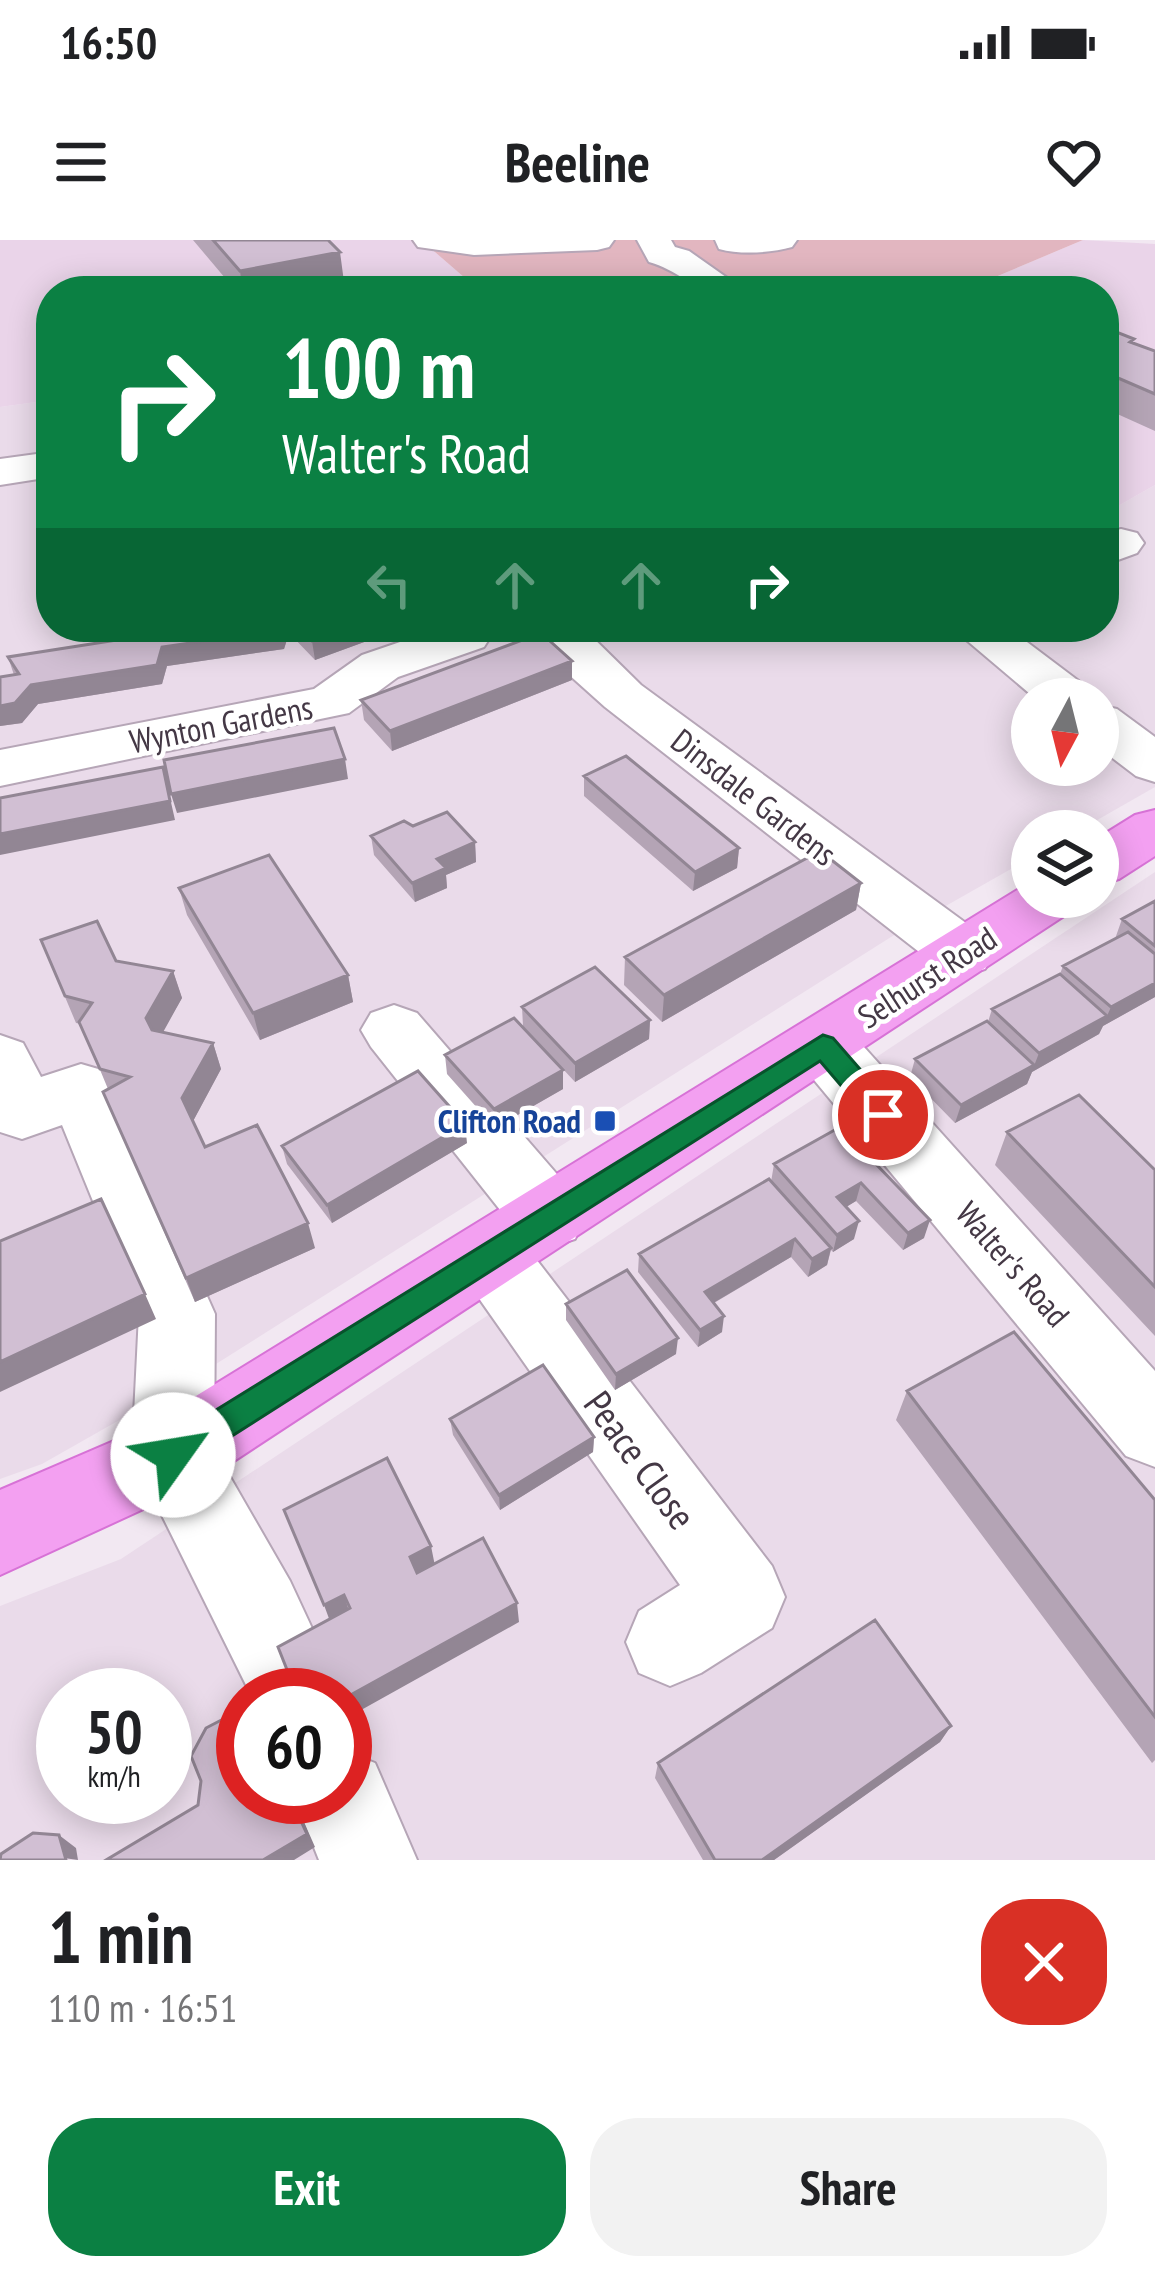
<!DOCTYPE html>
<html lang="en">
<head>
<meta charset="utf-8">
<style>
	:root { --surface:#fff; --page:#f2f2f2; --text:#202124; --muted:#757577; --accent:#0b8043 }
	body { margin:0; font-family:"PT Sans Narrow",sans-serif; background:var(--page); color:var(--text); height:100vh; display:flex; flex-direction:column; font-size:45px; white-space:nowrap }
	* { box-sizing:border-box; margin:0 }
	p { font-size:39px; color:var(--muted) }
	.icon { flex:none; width:66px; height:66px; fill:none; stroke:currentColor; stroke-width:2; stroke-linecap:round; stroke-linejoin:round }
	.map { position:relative; height:1620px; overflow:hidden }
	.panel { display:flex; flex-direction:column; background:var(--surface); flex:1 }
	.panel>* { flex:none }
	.guide { position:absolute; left:36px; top:36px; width:1083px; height:366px; border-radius:48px; box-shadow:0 6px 30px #0003; background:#0b8043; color:#fff; overflow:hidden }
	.needle { width:78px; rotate:187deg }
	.fabs { position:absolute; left:1011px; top:438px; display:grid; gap:24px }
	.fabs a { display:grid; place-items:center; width:108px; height:108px; border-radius:50%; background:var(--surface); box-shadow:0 6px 30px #0003; font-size:60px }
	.speed { position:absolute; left:36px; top:1428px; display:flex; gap:24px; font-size:60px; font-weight:700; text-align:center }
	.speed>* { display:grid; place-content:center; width:156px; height:156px; border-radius:50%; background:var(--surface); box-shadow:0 6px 30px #0003; line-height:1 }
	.speed small { font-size:30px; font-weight:400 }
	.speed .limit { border:18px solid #d22; background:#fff; color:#111 }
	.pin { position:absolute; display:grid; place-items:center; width:102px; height:102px; color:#fff; margin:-51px; border:6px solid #fff; border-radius:50%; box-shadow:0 3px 12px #0007 }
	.me { position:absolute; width:132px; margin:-66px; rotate:58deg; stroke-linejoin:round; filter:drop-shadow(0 0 9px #0008) }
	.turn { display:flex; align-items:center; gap:42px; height:252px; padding:0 48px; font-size:54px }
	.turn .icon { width:156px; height:156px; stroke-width:2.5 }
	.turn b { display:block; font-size:84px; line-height:102px }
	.lanes { display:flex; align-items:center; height:114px; padding:0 48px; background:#0003; justify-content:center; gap:60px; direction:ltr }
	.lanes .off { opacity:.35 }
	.round { display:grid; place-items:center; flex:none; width:126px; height:126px; border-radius:48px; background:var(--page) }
	.headline { display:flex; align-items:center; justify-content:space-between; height:204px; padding:0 48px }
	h1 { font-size:72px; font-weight:600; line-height:90px }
	.primary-button { display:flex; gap:24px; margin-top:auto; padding:24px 48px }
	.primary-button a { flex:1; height:138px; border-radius:48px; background:var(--accent); color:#fff; font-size:48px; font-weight:600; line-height:138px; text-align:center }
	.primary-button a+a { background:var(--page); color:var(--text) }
	.status { display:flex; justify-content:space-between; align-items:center; height:84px; padding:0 60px; background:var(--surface); direction:ltr }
	.status svg { height:33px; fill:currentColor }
	header { display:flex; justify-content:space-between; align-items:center; height:156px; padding:0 48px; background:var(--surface); font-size:54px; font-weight:600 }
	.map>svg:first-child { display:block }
</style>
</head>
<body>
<div class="status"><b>16:50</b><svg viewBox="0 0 49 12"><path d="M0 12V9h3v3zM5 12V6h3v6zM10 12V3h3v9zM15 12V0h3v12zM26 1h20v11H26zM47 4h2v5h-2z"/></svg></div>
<header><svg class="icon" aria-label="menu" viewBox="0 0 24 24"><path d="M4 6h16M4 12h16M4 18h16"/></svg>Beeline<svg class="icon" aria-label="heart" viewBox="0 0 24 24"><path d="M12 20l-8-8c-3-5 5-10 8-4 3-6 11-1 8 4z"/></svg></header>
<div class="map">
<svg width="1155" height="1620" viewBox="0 0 1155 1620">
	<rect width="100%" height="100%" fill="#f2e8f2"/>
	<path fill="#eadbea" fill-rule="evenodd" d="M51,160V387H1104V274L1155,245V547L1078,591H1032V617L891,697L197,1136L42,1224L0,1239V167ZM1032,459H1098V525H1032Z
		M1155,632V1620H0V1366L121,1319ZM63,1455H165V1557H63ZM243,1455H345V1557H243Z"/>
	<path fill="#ead4e9" d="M0,0H421L480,51H51V160L0,167Z
		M1083,0L1155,4V245L1104,274V51H962Z"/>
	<path fill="#e2b6c0" d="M421,0H1083L962,51H480Z"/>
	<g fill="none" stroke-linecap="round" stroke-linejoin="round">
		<defs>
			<path id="minor" d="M413,0H614L609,7L597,10L474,15L418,7Z
				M637,0H671L675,7L689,11L733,42L723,51C694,51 676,29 649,22Z
				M715,0H797L792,7C770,13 741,15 719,9Z
				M44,213L51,215V237L0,245V219Z
				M1121,289L1137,293L1144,303L1137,313L1104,325V293Z
				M444,387H485L491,396L484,407L398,437L349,473L0,546V510L314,449L362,415Z
				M532,387H582L641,445L985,697L994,713L985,729L963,735L941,729L605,467L557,424Z
				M951,387H1007L1088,448L1095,459H1036Z
				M1098,465L1117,469L1155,497V542L1136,536L1098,507Z
				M394,765L417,773L575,955L585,977L575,999L549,1007L523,999L371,807L361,790L371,773Z
				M823,780L846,787L1155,1131V1227L1126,1216L800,823L790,805L800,787Z
				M0,795L23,803L41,837L81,824L105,831L115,850L215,1074L214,1209L290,1341L343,1455H251L132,1215L139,1074L62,885L22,899L0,892Z
				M490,983L516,993L772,1326L785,1357L772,1388L701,1433L670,1446L639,1433L626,1402L639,1371L680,1345L464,1037L453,1015L464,993Z
				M345,1511L375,1523L417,1620H319L294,1557H345Z"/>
			<path id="major" d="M1155,570V616L1119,639L1098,645V598L1135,575Z
				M1032,641V657H1079L1070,672L202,1242L0,1335V1250L144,1188Z"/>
		</defs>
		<use href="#minor" stroke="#b6a6b7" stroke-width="4"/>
		<use href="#major" stroke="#d772d6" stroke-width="4"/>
		<use href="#minor" fill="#fff" fill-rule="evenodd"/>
		<use href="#major" fill="#f3a0f1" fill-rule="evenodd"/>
	</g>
	<path fill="#b4a4b5" d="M193,0H328L344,42L297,51H236Z
		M1104,82L1111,90L1133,103L1155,111V191L1104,168Z
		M139,387H397V390L315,420L289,393L284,409L167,426L162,444L38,464L22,483L0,486V437L14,435L8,417L141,396Z
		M572,440L392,511L364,480L361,460Z
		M584,536L739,608L737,628L693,651L584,556Z
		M413,586L475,602L476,622L446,635L447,648L415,662L374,615L371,596Z
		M861,643L856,670L662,782L624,745L625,717Z
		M179,648L348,735L353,762L260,800L187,675Z
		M1155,661V757L1103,786L1099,794L1032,832L1027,844L955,883L910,837L915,819L988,782L992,769L1060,734L1063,726L1115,699L1122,679Z
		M41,700L116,721L173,731L182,758L162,792L213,803L221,829L193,881L205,907L315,1008L195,1062L114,878L108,849L81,784L76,783Z
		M522,767L650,780L649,799L575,842L523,786Z
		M445,815L563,830V849L495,888L447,834Z
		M840,887L924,998L903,1010L856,961L846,967L854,999L833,1012L831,1010L827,1025L808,1037L791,1017L714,1063L722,1092L698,1107L638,1032L639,1014L771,942L774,924Z
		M1007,892L1155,930V1096L995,925Z
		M467,903L332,983L287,924L282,906Z
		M566,1064L676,1114L615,1150L566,1080Z
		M907,1151L1155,1260V1520L1152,1523L896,1180Z
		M450,1179L594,1197L593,1212L500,1270L453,1195Z
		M951,1486L940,1502L774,1620H703L655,1538L658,1523Z"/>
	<path fill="#928694" d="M340,12L344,42L297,51H243L240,31Z
		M281,387H288L289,393L284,409L167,426L162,444L38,464L22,483L0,486V466L31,445L162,407Z
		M350,387H397V390L315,420L312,401Z
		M572,421V440L392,511L390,491Z
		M345,519L348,539L177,573L171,554Z
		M163,527L175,580L0,615V594Z
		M475,602L476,622L446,635L447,648L415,662L412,643L437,619Z
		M739,608L737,628L693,651L695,632Z
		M861,643L856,670L662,782L664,755Z
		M173,731L182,758L156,805L146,778Z
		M348,735L353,762L260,800L253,773Z
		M1155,743V757L1103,786L1099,794L1032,832L1027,844L955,883L961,865L1034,826L1039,813L1107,776L1111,767Z
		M650,780L649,799L575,842V823Z
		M213,803L221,829L191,885L182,858Z
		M563,830V849L495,888L494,869Z
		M465,884L467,903L332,983L327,965Z
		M861,943L856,961L833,975L837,957Z
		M930,980L924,998L903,1010L908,993Z
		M859,981L854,999L833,1012L837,995Z
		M308,983L315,1008L195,1062L186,1038Z
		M795,999L791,1017L703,1069L705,1052Z
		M831,1008L827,1025L808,1037L812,1019Z
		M145,1054L156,1079L0,1152V1122Z
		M724,1076L722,1092L698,1107L700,1090Z
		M678,1098L676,1114L615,1150L616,1134Z
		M594,1197L593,1212L500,1270L499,1255Z
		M431,1306L435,1326L415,1337L410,1317Z
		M344,1355L350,1374L331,1384L324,1365Z
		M517,1363L519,1382L345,1479V1458Z
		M951,1486L940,1502L774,1620H762Z
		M290,1557H293L315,1607L294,1620H263Z
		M59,1595L76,1608L78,1620L64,1618Z"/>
	<path fill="#d1bfd3" stroke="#928694" stroke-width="3" d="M213,0H328L340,12L240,31Z
		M1104,82H1109L1111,90L1134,99L1130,102L1155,111V154L1104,132L1112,127L1104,123Z
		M141,387H281L280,390L162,407L157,425L31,445L15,463L0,466V437L19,434L8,417L149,395Z
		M299,387H350L312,401Z
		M541,393L572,421L390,491L361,460Z
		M334,488L345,519L171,554L164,520Z
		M626,516L739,608L695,632L584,536Z
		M163,527L170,561L0,594V558Z
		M447,572L475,602L437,619L446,628L412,643L371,596L404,581L413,586Z
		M820,611L861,643L664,755L625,717Z
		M269,615L348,735L253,773L179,648Z
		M1155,661V706L1122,679Z
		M97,681L116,721L173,731L146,778L152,790L213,803L182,858L205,907L257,885L308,983L186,1038L103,852L130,837L100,829L79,782L92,763L65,756L41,700Z
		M1128,692L1155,714V743L1111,767L1063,726Z
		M595,727L650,780L575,823L522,767Z
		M1060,734L1107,776L1039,813L992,769Z
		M514,778L563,830L494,869L445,815Z
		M987,781L1034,825L961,865L915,819Z
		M418,831L465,884L327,965L282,906Z
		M1079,855L1155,930V1047L1007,892Z
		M840,887L930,980L908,993L861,943L837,957L859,981L837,995L774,924Z
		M769,939L831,1008L812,1019L795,999L705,1052L724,1076L700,1090L639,1014Z
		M101,959L145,1054L0,1122V1001Z
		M627,1030L678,1098L616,1134L566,1064Z
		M1014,1092L1155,1260V1477L907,1151Z
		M543,1125L594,1197L499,1255L450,1179Z
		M387,1218L431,1306L410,1317L417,1333L483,1298L517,1363L345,1458V1455H297L278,1407L350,1368L344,1355L324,1365L284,1270Z
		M875,1380L951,1486L762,1620H715L658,1523Z
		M233,1474L243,1475V1557H290L307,1594L263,1620H106L198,1565L201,1541L191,1516L206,1488Z
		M33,1593L59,1595L66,1620H0L1,1614Z"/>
	<path fill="#0b8043" stroke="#07532c" stroke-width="3" d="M823,795L833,798L893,867L897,875L893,883H873L820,821L185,1226L173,1231L161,1226L157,1215L161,1204Z"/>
	<rect fill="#1a4fb4" stroke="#fff" stroke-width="4.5" x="593" y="869" width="24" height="24" rx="6"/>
	<g text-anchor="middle" stroke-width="9" stroke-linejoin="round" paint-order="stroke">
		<g font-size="33" fill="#443845" stroke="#fff">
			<text transform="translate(221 484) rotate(-11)" y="12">Wynton Gardens</text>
			<text transform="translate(754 557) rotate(38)" y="12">Dinsdale Gardens</text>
			<text transform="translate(927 737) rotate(-33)" y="12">Selhurst Road</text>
			<text transform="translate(1013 1024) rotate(49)" y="12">Walter's Road</text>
		</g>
		<g font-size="33" font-weight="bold" fill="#164399" stroke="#fff" text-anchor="end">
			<text x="581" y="893">Clifton Road</text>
		</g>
		<g font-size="39" fill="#443845" stroke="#fff">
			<text transform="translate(640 1220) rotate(54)" y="14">Peace Close</text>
		</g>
	</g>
</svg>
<div class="fabs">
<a><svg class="needle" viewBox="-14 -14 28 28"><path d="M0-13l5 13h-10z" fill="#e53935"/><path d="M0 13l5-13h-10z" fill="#757577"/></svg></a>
<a><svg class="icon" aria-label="layers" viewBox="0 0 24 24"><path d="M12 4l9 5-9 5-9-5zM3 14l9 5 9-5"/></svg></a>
</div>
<div class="speed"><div>50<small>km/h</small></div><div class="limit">60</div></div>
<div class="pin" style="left:883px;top:875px;background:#d93025"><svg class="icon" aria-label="arrive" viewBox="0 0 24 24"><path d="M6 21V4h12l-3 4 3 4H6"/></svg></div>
<svg class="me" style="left:173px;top:1215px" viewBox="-20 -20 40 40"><circle r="19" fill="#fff"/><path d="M0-13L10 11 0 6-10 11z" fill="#0b8043"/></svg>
<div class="guide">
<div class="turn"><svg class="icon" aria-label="right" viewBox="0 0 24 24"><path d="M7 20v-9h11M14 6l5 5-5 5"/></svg><div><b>100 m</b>Walter's Road</div></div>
<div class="lanes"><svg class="icon off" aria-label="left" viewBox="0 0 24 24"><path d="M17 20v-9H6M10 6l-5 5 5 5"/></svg><svg class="icon off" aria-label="ahead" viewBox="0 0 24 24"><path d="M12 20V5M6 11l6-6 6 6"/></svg><svg class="icon off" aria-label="ahead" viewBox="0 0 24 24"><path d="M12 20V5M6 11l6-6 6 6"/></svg><svg class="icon" aria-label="right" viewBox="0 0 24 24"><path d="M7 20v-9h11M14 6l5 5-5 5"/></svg></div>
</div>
</div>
<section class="panel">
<div class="headline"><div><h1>1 min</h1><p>110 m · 16:51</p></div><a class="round" style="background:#d93025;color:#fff"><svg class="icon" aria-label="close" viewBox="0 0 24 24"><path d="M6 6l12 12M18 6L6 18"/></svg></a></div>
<div class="primary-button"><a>Exit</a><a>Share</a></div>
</section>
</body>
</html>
